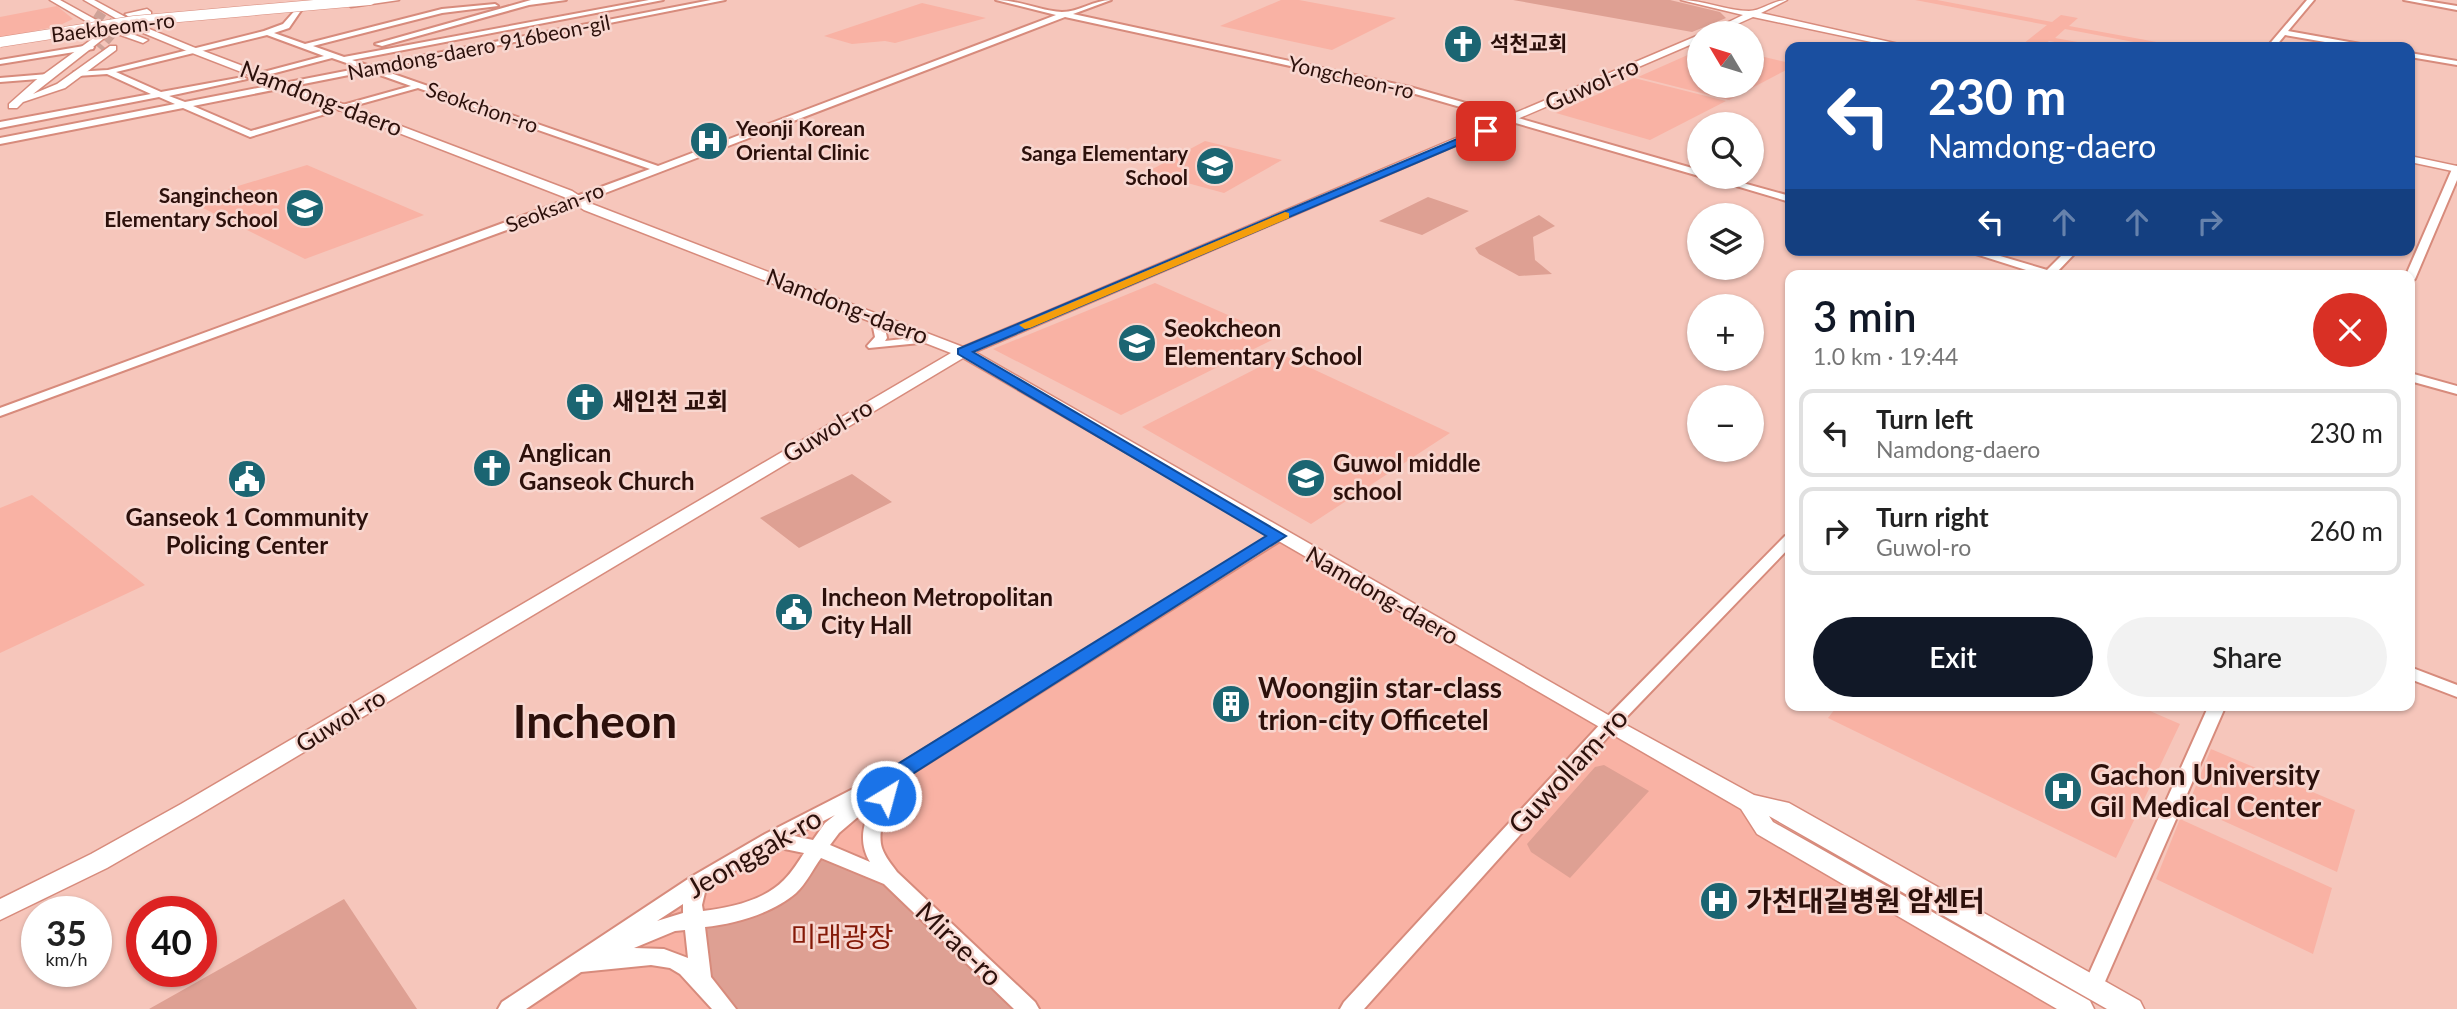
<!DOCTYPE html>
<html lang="en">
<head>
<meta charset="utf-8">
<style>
	:root { --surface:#fff; --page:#f2f2f2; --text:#222; --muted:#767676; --line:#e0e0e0; --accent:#111827 }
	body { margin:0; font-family:Lato,"Noto Sans KR",sans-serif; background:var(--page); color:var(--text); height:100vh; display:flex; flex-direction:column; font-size:26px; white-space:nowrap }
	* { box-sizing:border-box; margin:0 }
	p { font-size:23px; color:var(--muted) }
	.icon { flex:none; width:38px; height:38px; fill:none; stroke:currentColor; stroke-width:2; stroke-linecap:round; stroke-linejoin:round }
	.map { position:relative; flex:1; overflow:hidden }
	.panel { position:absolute; left:1785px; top:270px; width:630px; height:441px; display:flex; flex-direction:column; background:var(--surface); border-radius:14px; box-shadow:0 2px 5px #0004 }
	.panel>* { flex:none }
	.guide { position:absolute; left:1785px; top:42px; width:630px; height:214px; border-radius:14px; box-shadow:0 2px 5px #0004; background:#1a4fa0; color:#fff; overflow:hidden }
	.needle { width:46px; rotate:308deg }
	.fabs { position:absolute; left:1687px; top:21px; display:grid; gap:14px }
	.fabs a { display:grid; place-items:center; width:77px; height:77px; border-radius:50%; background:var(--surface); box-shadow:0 2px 5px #0004; font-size:35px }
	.speed { position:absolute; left:21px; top:896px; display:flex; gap:14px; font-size:35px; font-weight:700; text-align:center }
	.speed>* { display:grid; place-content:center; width:91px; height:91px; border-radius:50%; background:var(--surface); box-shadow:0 2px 5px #0004; line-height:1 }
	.speed small { font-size:18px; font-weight:400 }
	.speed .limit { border:10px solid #d22; background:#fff; color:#111 }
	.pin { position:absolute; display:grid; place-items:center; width:60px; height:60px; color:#fff; margin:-30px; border-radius:14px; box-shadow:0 4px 10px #0006 }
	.me { position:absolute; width:77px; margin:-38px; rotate:37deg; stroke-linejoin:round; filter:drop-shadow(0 0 5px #0008) }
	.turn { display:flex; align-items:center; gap:24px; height:147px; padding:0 28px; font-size:32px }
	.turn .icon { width:91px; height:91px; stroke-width:2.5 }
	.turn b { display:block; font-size:49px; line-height:60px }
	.lanes { display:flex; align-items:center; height:66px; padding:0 28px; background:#0003; justify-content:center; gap:35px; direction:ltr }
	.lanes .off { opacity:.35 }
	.round { display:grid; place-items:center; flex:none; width:74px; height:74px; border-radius:37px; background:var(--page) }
	.overview { display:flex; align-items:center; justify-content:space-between; height:119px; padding:0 28px }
	h1 { font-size:42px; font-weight:600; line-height:52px; color:var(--accent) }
	.action { display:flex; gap:14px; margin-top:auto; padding:14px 28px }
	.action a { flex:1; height:80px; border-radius:42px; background:var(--accent); color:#fff; font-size:28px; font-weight:600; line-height:80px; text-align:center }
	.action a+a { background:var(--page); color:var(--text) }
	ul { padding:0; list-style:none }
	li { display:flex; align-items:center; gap:21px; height:88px; margin:0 14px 10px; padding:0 14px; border:4px solid var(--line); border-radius:14px }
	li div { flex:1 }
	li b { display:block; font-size:26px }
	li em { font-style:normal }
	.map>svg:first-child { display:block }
</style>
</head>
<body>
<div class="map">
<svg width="2457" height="1009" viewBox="0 0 2457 1009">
	<rect width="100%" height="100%" fill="#f6c6bb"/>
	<path fill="#f9b2a4" d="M1281,0H1299L1396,18L1332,50L1220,26Z
		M1915,0H1937L2052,22L2061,15L2078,18L2069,26L2184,47H2160L2065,29L2055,38L2106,47H2082L2049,41L2041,47H2019L2047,25Z
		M922,3L986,18L895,43L885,41L852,44L824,36Z
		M57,6L73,19L58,26L0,38V17Z
		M1699,50V86H1752V54L1790,63V68L1729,100L1638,77Z
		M1634,78L1726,101L1650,140L1556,113Z
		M1205,141L1282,160L1224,193L1147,172Z
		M307,165L424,215L305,259L189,201Z
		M1155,283L1278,337L1121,415L993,349Z
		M1283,355L1450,433L1311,524L1142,427Z
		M32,495L145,585L0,653V508Z
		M1278,536L2078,1009H509L698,883L896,775Z
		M1838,705H2152L2150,711L2180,724L2116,858L1828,718Z
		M2211,749L2355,810L2337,872L2188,805Z
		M2180,819L2332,888L2313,954L2156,879Z"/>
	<path fill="#dea093" d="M1513,0H1670L1720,12L1726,18L1692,32Z
		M1428,197L1469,211L1422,235L1379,221Z
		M1539,215L1555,226L1533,237L1535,260L1552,274L1519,276L1479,254L1475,248Z
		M852,474L892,502L799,548L760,518Z
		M1604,765L1649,791L1570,878L1531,852L1527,844L1595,767Z
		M817,848L890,878L1028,1009H725L701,982L693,919L772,900Z
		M344,899L417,1009H149Z"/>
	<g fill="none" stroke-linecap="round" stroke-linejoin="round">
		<path stroke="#cea298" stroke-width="10" stroke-dasharray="10 5" stroke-linecap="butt" d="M95,14L112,25L114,31L99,48"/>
		<defs>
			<path id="minor" d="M531,0H566L529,5L382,46L375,44Z
				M649,0H663L352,60L370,66L711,0H725L379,69L658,166L1056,15L996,0C1019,0 1040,11 1062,12C1079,12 1094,0 1111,0L1073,14L1410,87L1699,170V176L1405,91L1065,17L553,213L0,416V408L650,169L418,88L339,110V106L411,86L369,71L193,106L251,131L328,109L332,112L250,137L183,108L0,144V138L175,104L159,97L0,128V122L151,94L107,74L77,76L73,74L74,72L108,70L264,31L283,24L298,7L302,9L289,28L274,33L305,44L442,9L495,4L498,6L442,13L313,46L344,57ZM267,35L324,56L256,74V78L332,58L361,68L185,102L169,96L247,79L243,77L161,92L116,72Z
				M2307,0H2314L2288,31L2366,45L2370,47H2354L2285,35L2275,47H2267Z
				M2404,0H2420L2457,6V10Z
				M90,45L94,47L93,49L0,64V60Z
				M2410,53L2457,61V65L2410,57Z
				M48,74L52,76L51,78L0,82V78Z
				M2457,166V180L2415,279L2410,282V275H2406L2452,169Z
				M1706,177H1721L1790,196V202Z
				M1963,250H1980L2047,270L2067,250H2078L2057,272L2059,275H2042Z
				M877,315L883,318L887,338L885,341L930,336L936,339L930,342L869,348L867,346L875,337L871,318Z
				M2410,373L2457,386V394L2410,381Z
				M1278,532L1285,536L1283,539L903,779C894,799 875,826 882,848C885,857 892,865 897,872L1035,1002L1039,1009H1014L884,884L821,858C813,869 806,884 796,893C773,913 735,924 705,927L711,977L736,1009H712L680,974L670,968L651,965L581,972L526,1009H498L502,1002L691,877L765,834L890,770ZM873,804C863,823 858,842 870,862L830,845L839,833ZM835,815L825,823L813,840L794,836ZM775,847L804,853C798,862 792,872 784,880C765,900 730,908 703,911L702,905L706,888ZM683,904V913L657,921ZM685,930L688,958L664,949L634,948L675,931Z
				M1790,535V547L1615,729L1364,1009H1340L1344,1002L1603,721L1785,536Z
				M2410,667L2457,685V697L2410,679Z
				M2209,705H2226L2100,993L2093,996L2086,993L2083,987Z"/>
			<path id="major" d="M50,0H60L98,21L148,40L143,43L112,32L33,94L57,84L110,46H116V50L65,88L23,102L17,108H9V104L36,80L103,31Z
				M84,0H94L142,26L193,47L572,191L592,204L963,347L1699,35V41L975,352L1617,720L1754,795L1789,803L2140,1001L2144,1009H2107L1769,816L1773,822L2090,1001L2094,1009H2057L1757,834L1741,809L963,358L197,816L107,868L0,920V899L91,854L181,804L951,353L584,210L564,197L187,51L136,30Z
				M399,0L351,7L347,4L366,0Z
				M1681,0C1704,0 1727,11 1749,11C1762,11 1773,0 1787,0L1761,13L1912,47H1895L1753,17L1717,33H1706L1743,15Z
				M147,9L151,12V17H129L125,14Z
				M2410,156L2457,166V172L2410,162Z"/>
		</defs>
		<use href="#minor" stroke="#d78b7c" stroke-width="4"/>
		<use href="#major" stroke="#d78b7c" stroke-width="3"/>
		<use href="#minor" fill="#fff" fill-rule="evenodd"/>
		<use href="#major" fill="#fff" fill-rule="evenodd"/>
		<defs>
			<path id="major-bridge" d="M0,42L134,21L370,0"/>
		</defs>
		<use href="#major-bridge" stroke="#d78b7c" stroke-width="11" stroke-linecap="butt"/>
		<use href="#major-bridge" stroke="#fff" stroke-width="10"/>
	</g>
	<path fill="#1a73e8" stroke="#114b97" stroke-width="2" d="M1483,128L1491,131L973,352L1286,536L903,780L893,801L886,803L879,801L876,796L888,770L1266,536L958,354V349Z"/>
	<path fill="#f59e0b" d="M1285,212L1289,213V218L1030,328L1025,329L1019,325Z"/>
	<defs>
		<symbol id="church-disc" viewBox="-11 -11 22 22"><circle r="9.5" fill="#1b6572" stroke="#f8d7d0"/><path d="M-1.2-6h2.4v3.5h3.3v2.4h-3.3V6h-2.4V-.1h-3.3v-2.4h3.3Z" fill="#fff"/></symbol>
		<symbol id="hospital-disc" viewBox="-11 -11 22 22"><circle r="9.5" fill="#1b6572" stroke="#f8d7d0"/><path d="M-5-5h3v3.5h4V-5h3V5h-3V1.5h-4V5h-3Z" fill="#fff"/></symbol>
		<symbol id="school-disc" viewBox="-11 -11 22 22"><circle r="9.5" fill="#1b6572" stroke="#f8d7d0"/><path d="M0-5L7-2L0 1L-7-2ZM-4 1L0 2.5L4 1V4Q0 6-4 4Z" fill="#fff"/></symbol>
		<symbol id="civic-disc" viewBox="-11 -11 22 22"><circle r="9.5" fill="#1b6572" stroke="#f8d7d0"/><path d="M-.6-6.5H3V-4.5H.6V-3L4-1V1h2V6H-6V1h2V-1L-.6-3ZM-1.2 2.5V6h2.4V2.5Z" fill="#fff"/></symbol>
		<symbol id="building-disc" viewBox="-11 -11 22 22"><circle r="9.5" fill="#1b6572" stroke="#f8d7d0"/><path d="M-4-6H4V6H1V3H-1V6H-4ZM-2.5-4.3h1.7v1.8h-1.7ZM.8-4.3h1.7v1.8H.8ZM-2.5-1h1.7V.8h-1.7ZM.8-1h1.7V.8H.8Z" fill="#fff"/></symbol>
	</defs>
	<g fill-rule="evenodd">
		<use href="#church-disc" x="1441" y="22" width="44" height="44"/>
		<use href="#hospital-disc" x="687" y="119" width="44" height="44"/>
		<use href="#school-disc" x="1193" y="144" width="44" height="44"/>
		<use href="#school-disc" x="283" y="186" width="44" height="44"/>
		<use href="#school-disc" x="1115" y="321" width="44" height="44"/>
		<use href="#church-disc" x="563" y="380" width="44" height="44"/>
		<use href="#church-disc" x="470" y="446" width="44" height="44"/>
		<use href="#school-disc" x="1284" y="456" width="44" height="44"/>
		<use href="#civic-disc" x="225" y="457" width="44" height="44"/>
		<use href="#civic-disc" x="772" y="590" width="44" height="44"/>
		<use href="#building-disc" x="1209" y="682" width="44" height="44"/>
		<use href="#hospital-disc" x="2041" y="769" width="44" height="44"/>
		<use href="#hospital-disc" x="1697" y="879" width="44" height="44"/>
	</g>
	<g text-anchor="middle" stroke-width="5" stroke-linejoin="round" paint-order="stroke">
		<g font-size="21" fill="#2c100b" stroke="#f8d7d0">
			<text transform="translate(113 28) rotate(-7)" y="7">Baekbeom-ro</text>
			<text transform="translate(479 48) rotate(-11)" y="7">Namdong-daero 916beon-gil</text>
			<text transform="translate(1351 78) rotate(13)" y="7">Yongcheon-ro</text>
			<text transform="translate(482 108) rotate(19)" y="7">Seokchon-ro</text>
			<text transform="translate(555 208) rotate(-21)" y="7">Seoksan-ro</text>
		</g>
		<g font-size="21" font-weight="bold" fill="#2c100b" stroke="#f8d7d0" text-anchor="start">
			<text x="1490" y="51">석천교회</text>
			<text x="736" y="136">Yeonji Korean<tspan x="736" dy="24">Oriental Clinic</tspan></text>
			<text x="1188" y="161" text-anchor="end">Sanga Elementary<tspan x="1188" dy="24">School</tspan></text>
			<text x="278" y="203" text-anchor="end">Sangincheon<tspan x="278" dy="24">Elementary School</tspan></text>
		</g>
		<g font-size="24" fill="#2c100b" stroke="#f8d7d0">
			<text transform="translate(1592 85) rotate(-24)" y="8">Guwol-ro</text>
			<text transform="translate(321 99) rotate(21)" y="8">Namdong-daero</text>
			<text transform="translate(847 307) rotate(21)" y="8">Namdong-daero</text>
			<text transform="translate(828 431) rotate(-31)" y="8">Guwol-ro</text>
			<text transform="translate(1382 596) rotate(30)" y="8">Namdong-daero</text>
			<text transform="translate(341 721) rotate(-31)" y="8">Guwol-ro</text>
		</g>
		<g font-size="24" font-weight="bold" fill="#2c100b" stroke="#f8d7d0" text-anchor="start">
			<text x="1164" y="337">Seokcheon<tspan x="1164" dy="28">Elementary School</tspan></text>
			<text x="612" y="410">새인천 교회</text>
			<text x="519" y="462">Anglican<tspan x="519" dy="28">Ganseok Church</tspan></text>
			<text x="1333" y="472">Guwol middle<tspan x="1333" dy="28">school</tspan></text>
			<text x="247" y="526" text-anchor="middle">Ganseok 1 Community<tspan x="247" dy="28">Policing Center</tspan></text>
			<text x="821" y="606">Incheon Metropolitan<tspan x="821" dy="28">City Hall</tspan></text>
		</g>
		<g font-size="28" font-weight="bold" fill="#2c100b" stroke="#f8d7d0" text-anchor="start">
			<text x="1258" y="698">Woongjin star-class<tspan x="1258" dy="32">trion-city Officetel</tspan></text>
			<text x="2090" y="785">Gachon University<tspan x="2090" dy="32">Gil Medical Center</tspan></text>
			<text x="1746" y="911">가천대길병원 암센터</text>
		</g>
		<g font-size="28" fill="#2c100b" stroke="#f8d7d0">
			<text transform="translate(1568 771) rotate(-47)" y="10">Guwollam-ro</text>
			<text transform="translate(754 853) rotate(-30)" y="10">Jeonggak-ro</text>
			<text transform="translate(959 944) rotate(44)" y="10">Mirae-ro</text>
		</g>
		<g font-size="28" fill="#841907" stroke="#f8d7d0">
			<text x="842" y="947">미래광장</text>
		</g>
		<g font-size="46" font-weight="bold" fill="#2c100b" stroke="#f8d7d0">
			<text x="595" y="738">Incheon</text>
		</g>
	</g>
</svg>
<div class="fabs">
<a><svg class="needle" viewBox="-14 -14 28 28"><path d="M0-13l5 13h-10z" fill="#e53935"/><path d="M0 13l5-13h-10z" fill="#767676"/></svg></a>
<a><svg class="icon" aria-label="search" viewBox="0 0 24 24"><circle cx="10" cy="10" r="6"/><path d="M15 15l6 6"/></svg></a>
<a><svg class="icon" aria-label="layers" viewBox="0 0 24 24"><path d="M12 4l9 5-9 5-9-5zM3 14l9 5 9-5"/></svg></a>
<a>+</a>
<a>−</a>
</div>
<div class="speed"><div>35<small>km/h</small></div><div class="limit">40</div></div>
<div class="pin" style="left:1486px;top:131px;background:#d93025"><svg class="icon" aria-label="arrive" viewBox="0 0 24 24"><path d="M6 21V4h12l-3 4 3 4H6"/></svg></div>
<svg class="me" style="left:886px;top:796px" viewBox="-20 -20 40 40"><circle r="17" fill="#1a73e8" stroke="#fff" stroke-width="3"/><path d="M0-11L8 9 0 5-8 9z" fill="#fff"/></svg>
<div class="guide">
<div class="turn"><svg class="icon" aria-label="left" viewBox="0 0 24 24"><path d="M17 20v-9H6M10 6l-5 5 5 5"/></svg><div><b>230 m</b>Namdong-daero</div></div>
<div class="lanes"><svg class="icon" aria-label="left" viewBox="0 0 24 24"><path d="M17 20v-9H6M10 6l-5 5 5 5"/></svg><svg class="icon off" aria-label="ahead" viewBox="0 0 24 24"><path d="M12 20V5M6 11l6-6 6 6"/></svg><svg class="icon off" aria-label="ahead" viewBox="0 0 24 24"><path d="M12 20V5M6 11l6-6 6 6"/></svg><svg class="icon off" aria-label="right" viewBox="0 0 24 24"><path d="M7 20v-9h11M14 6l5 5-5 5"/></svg></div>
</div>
<section class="panel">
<div class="overview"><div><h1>3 min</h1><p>1.0 km · 19:44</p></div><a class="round" style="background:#d93025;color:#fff"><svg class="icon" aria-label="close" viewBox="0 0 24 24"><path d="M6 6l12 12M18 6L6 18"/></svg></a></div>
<ul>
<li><svg class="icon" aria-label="left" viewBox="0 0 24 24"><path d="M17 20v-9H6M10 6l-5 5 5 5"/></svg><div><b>Turn left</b><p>Namdong-daero</p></div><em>230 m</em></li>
<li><svg class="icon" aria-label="right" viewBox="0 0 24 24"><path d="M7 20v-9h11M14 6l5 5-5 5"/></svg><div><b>Turn right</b><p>Guwol-ro</p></div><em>260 m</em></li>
</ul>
<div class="action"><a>Exit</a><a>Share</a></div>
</section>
</div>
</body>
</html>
